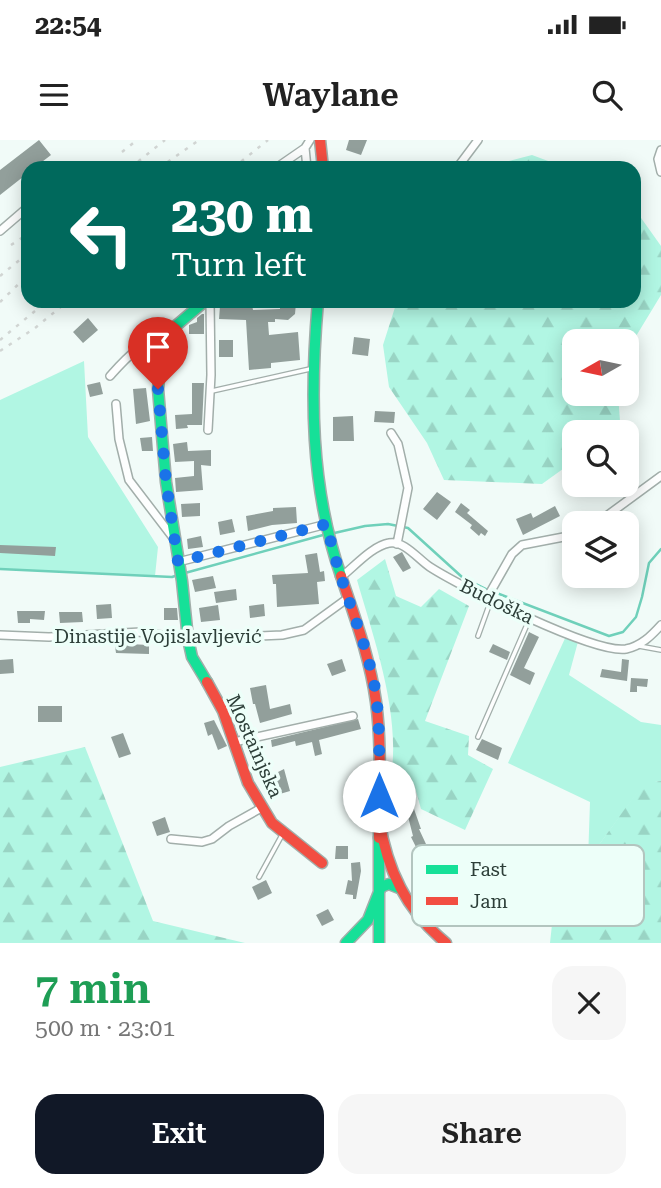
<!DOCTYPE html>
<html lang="en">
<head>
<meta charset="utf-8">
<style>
	:root { --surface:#fff; --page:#f6f6f6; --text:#222; --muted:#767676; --accent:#111827 }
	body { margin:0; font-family:"Roboto Serif",serif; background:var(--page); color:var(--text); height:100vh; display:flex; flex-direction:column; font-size:26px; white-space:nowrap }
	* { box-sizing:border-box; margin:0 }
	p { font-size:23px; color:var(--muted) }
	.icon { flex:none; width:38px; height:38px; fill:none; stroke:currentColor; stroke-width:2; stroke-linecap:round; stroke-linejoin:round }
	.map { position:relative; height:803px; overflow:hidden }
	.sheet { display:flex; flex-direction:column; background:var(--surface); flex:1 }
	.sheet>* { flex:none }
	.hud { position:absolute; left:21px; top:21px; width:620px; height:147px; border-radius:21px; box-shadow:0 4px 18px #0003; background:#00695c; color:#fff; overflow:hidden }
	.needle { width:46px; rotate:261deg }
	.controls { position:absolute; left:562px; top:189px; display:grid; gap:14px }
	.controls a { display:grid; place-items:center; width:77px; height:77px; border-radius:14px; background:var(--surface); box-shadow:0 4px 18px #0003; font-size:35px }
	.pin { position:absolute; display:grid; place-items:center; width:60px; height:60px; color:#fff; margin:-72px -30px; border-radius:50% 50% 50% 0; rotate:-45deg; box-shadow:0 0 7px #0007 }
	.pin .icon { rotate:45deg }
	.me { position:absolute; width:77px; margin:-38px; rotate:0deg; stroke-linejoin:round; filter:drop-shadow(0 0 5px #0008) }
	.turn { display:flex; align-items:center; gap:24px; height:147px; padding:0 35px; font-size:32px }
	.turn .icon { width:91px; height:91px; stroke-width:2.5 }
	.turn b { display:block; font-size:49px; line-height:60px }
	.round { display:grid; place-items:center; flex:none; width:74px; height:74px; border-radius:21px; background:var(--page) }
	.summary { display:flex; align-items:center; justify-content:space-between; height:119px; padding:0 35px }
	h1 { font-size:42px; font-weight:600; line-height:52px; color:#1e9e55 }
	.button { display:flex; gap:14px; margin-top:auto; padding:14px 35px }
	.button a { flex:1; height:80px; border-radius:21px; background:var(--accent); color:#fff; font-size:28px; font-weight:600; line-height:80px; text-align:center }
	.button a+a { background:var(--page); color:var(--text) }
	.status { display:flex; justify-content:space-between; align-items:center; height:49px; padding:0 35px; background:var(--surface); direction:ltr }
	.status svg { height:19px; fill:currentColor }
	header { display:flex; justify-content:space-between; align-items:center; height:91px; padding:0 35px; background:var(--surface); font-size:32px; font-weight:600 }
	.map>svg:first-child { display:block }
</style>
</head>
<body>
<div class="status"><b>22:54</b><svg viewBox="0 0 49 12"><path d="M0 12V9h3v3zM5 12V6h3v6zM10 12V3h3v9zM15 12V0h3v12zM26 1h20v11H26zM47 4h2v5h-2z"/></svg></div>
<header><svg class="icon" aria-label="menu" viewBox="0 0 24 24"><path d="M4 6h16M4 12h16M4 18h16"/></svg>Waylane<svg class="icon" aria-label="search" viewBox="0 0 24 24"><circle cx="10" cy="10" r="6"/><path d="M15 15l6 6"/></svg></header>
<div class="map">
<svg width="661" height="803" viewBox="0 0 661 803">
	<defs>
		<pattern id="forest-firs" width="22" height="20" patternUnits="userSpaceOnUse" patternTransform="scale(1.75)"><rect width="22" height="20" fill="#b1f6e3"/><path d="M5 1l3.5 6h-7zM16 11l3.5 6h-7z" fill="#99d4c4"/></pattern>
	</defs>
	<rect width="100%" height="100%" fill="#f1fbf8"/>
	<path fill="#b1f6e3" d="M84,221L88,297L158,407L155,436L0,429V260Z
		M567,494L579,498L569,535L641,582L661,585V641L648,643L637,653L588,720L590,662L508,623Z"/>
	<path fill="url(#forest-firs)" d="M532,15L567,28H485L486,27Z
		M634,68L661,106V155L627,211L626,201H574V254H618L620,281L607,292H574V321L542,344L444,340L427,303L389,247L383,205L397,161H634Z
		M385,419L396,456L421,467L439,449L469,466L425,581L469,596L468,615L493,629L465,690L421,669L414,644L389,647C404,582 375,503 357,440Z
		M85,607L153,781L245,803H0V627Z
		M661,641V803H550L554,766H589L588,720L637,652L648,642Z"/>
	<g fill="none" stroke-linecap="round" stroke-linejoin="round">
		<path stroke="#6fd0ba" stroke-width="2.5" d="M330,394L365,386L388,384L408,388L462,437L486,449
			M0,429L172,437L178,435
			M185,433L323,395
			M494,452L609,496L623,492L636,477L642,457L649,423L661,409"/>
	</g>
	<path fill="#929f9b" d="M39,0L51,15L34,28H28V33L0,55V30Z
		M349,0H367L361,15L346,10Z
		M280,163H296L295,174L288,180L275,179V182H268L269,195L298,192L300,220L271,223V228L249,230L246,180L219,179L220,166L252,165L253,170L280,169Z
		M202,174H204V194H189V185L197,182V178Z
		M88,178L98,190L83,203L73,192Z
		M354,197L370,199L368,216L352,214Z
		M219,200H233V217H219Z
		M100,242L103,254L90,257L87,245Z
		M192,243H204L202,285H187L188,288L176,289L175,275L192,274Z
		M146,248L150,281L136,284L133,249Z
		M375,271L395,272L394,283L374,282Z
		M353,276L354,301H333V277Z
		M152,297L153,311H142L140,298Z
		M187,302L188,311L211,310V326L201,325L203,350L176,352L175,338L194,336V321L175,322L173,304Z
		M437,352L451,362L437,380L423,369Z
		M200,363V376L182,377L181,364Z
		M461,363L470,370L467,373L488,391L485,396L481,393L479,396L470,388L472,385L455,372Z
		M555,366L560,376L523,395L516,379L531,373L533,378Z
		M296,367L297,383L272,385L248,391L246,376L273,371V368Z
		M232,379L235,392L220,395L218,382Z
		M201,396L203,407L188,409L187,399Z
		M0,405L56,407L55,416L0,413Z
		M402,412L411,428L403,432L393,417Z
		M317,413L320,432L324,431L325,441L317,442L319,464L277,467L276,444H273L272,435L308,433L305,415Z
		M213,436L216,448L195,452L192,440Z
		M236,449L237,460L216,463L214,452Z
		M111,464L112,478L97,479L96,465Z
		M264,464L265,476L250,478L249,466Z
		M218,465L220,480L201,482L199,468Z
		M164,468H177L178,480H164Z
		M17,471H45L44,480L30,479V483H18Z
		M59,472H82L83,482L60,483Z
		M529,492L539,497L524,528L535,533L530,545L510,535Z
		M129,504L149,505V514L116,513L115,506Z
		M493,504L510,512L507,520L489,512Z
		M13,519L14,533L0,534V520Z
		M342,519L346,531L332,536L327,524Z
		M622,519L629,520L627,541L600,537L602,529L621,532Z
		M631,538L648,539L647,547L637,546V552H630Z
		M266,545L270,569L290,564L292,574L260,583L255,564H253L250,548Z
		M38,566H62V582H38Z
		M358,579L361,589L319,600L322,614L315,616L312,602L296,606L295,601L272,607L271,600Z
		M214,580L227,606L218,610L212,594L208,596L204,583Z
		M123,593L131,614L119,618L111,597Z
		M482,599L502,608L498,620L476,610Z
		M284,629L290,651L273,656L268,638L279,635L278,632Z
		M413,655L414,669L421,689H419L432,717L428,719L437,734L426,740L419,729L423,726L415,711L417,709L411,697L413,696L403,657Z
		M165,677L170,692L157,696L152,682Z
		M336,706H348V719H335Z
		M360,722L361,731L356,759H353V755L345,754L348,740L352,741L351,723Z
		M266,740L272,753L258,760L252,747Z
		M328,769L334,780L322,786L316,775Z"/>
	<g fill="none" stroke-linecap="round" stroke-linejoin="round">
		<defs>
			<path id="lane" d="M212,251L310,229
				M478,496L491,460
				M639,506L661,510
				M478,597L529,480
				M259,737L282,695"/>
			<path id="street" d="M661,10L658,19L661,32
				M276,28L305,8
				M307,28L305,8L310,0
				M457,28L478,0
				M0,91L28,67
				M110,236C128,216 138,204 165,199
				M116,264L119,299L129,340L174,399
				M208,290L211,235L210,161
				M391,293L398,304L408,348L397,404
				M597,383L661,336
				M178,422L327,384
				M341,437C354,427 372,406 389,403C404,400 418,419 430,427C461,447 594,514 626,509C641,506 651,496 661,485
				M487,458L512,414L522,405L574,395
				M0,495L49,497L141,492L188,499L282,495L304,490L348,458
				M234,602L353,576
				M171,699L202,702L212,699L229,686L263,667"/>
			<path id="fast" d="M205,161L171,190L162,207L158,249L166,342L182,441L188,499L192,517L207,542
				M318,161C310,253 310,347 341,436
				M379,698V803
				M346,803L368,780L381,747L389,744L399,748"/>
			<path id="jam" d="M320,0L323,28
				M341,436C355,478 370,518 376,562C382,606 379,653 379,698
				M207,542L223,571L248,643L272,683L322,723
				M379,679C387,730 406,770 446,803"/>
		</defs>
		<use href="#lane" stroke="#a2aeaa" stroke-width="6"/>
		<use href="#street" stroke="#a2aeaa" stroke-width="10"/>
		<use href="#fast" stroke="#a2aeaa" stroke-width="13"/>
		<use href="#jam" stroke="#a2aeaa" stroke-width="13"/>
		<use href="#lane" stroke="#fdfefe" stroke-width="3.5"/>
		<use href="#street" stroke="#fdfefe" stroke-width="7"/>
		<use href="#fast" stroke="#16e098" stroke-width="10"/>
		<use href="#jam" stroke="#f24e42" stroke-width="10"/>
		<path stroke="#d1d5d3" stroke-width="2.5" stroke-dasharray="3.5 7" stroke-linecap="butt" d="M122,12L137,0
			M130,28L165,0
			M159,28L199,0
			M233,28L268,0
			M11,105L28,94
			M0,136L28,113
			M0,162L28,135
			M0,200L47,161
			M0,211L35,188L68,161"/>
	</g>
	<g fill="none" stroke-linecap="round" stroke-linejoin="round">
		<path stroke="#1a73e8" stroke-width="12" stroke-dasharray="0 21.6" d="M158,249L166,342L178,422L327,384C337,437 361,486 373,538C381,576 379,617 379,656"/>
	</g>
	<g text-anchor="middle" stroke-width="7" stroke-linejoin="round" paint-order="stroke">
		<g font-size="19" fill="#2d3f39" stroke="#edfff9">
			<text transform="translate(497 461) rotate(26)" y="7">Budoška</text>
			<text x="158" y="503">Dinastije Vojislavljević</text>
			<text transform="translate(255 606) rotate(66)" y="7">Mostainjska</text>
		</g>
	</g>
	<rect x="412" y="705" width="232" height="81" rx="10" fill="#edfff9" stroke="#b3c5bf" stroke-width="2"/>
	<rect x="426" y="725" width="32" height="9" fill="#16e098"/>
	<rect x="426" y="757" width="32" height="8" fill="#f24e42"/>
	<g font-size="19" fill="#2d3f39">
		<text x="470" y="736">Fast</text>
		<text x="470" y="768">Jam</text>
	</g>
</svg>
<div class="controls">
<a><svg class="needle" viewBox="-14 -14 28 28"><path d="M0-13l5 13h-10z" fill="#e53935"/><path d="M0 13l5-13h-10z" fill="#767676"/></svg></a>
<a><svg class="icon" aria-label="search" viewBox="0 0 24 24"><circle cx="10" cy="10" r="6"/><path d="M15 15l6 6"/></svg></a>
<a><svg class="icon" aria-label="layers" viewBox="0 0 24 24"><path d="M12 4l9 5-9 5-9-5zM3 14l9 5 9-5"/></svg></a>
</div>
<div class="pin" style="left:158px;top:249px;background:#d93025"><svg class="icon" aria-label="arrive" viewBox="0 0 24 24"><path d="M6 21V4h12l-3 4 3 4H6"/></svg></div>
<svg class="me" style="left:379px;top:656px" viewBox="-20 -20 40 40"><circle r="19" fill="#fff"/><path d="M0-13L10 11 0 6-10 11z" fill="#1a73e8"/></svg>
<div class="hud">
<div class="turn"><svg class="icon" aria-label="left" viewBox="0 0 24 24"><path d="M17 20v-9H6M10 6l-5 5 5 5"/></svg><div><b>230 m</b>Turn left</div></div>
</div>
</div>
<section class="sheet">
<div class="summary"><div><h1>7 min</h1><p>500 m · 23:01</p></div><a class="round"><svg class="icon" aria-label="close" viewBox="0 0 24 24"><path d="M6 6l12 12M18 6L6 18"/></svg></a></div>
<div class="button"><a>Exit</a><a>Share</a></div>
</section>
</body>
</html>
